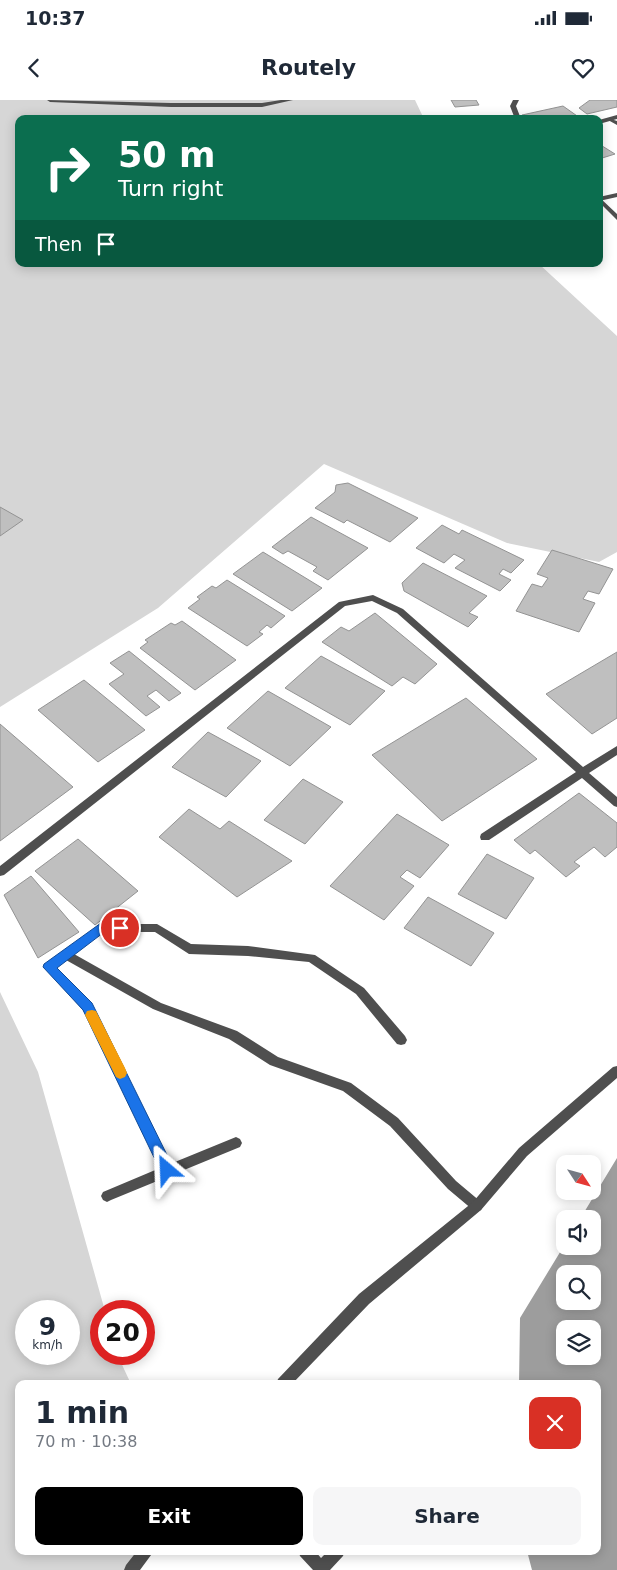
<!DOCTYPE html>
<html lang="en">
<head>
<meta charset="utf-8">
<style>
	:root { --surface:#fff; --page:#f6f6f7; --text:#1f2937; --muted:#747a83; --accent:#000 }
	body { margin:0; font-family:"DejaVu Sans",sans-serif; background:var(--page); color:var(--text); height:100vh; display:flex; flex-direction:column; font-size:19px; white-space:nowrap }
	* { box-sizing:border-box; margin:0 }
	p { font-size:16px; color:var(--muted) }
	.icon { flex:none; width:28px; height:28px; fill:none; stroke:currentColor; stroke-width:2; stroke-linecap:round; stroke-linejoin:round }
	.map { position:relative; flex:1; overflow:hidden }
	.sheet { position:absolute; left:15px; top:1280px; width:586px; height:175px; display:flex; flex-direction:column; background:var(--surface); border-radius:10px; box-shadow:0 2px 12px #0003 }
	.sheet>* { flex:none }
	.guide { position:absolute; left:15px; top:15px; width:588px; height:152px; border-radius:10px; box-shadow:0 2px 12px #0003; background:#0b6e4f; color:#fff; overflow:hidden }
	.needle { width:32px; rotate:126deg }
	.controls { position:absolute; left:556px; top:1055px; display:grid; gap:10px }
	.controls a { display:grid; place-items:center; width:45px; height:45px; border-radius:10px; background:var(--surface); box-shadow:0 2px 12px #0003; font-size:25px }
	.speed { position:absolute; left:15px; top:1200px; display:flex; gap:10px; font-size:25px; font-weight:700; text-align:center }
	.speed>* { display:grid; place-content:center; width:65px; height:65px; border-radius:50%; background:var(--surface); box-shadow:0 2px 12px #0003; line-height:1 }
	.speed small { font-size:12px; font-weight:400 }
	.speed .limit { border:8px solid #d22; background:#fff; color:#111 }
	.pin { position:absolute; display:grid; place-items:center; width:42px; height:42px; color:#fff; margin:-21px; border:2px solid #fff; border-radius:50%; box-shadow:0 1px 5px #0007 }
	.me { position:absolute; width:55px; margin:-28px; rotate:334deg; stroke-linejoin:round; filter:drop-shadow(0 0 4px #0008) }
	.turn { display:flex; align-items:center; gap:18px; height:105px; padding:0 20px; font-size:22px }
	.turn .icon { width:65px; height:65px; stroke-width:2.5 }
	.turn b { display:block; font-size:35px; line-height:42px }
	.then { display:flex; align-items:center; height:48px; padding:0 20px; background:#0003; gap:10px; font-size:19px }
	.round { display:grid; place-items:center; flex:none; width:52px; height:52px; border-radius:10px; background:var(--page) }
	.overview { display:flex; align-items:center; justify-content:space-between; height:85px; padding:0 20px }
	h1 { font-size:30px; font-weight:800; line-height:38px }
	.action { display:flex; gap:10px; margin-top:auto; padding:10px 20px }
	.action a { flex:1; height:58px; border-radius:10px; background:var(--accent); color:#fff; font-size:20px; font-weight:800; line-height:58px; text-align:center }
	.action a+a { background:var(--page); color:var(--text) }
	.status { display:flex; justify-content:space-between; align-items:center; height:35px; padding:0 25px; background:var(--surface); direction:ltr }
	.status svg { height:14px; fill:currentColor }
	header { display:flex; justify-content:space-between; align-items:center; height:65px; padding:0 20px; background:var(--surface); font-size:22px; font-weight:800 }
	.map>svg:first-child { display:block }
</style>
</head>
<body>
<div class="status"><b>10:37</b><svg viewBox="0 0 49 12"><path d="M0 12V9h3v3zM5 12V6h3v6zM10 12V3h3v9zM15 12V0h3v12zM26 1h20v11H26zM47 4h2v5h-2z"/></svg></div>
<header><svg class="icon" aria-label="back" viewBox="0 0 24 24"><path d="M15 5l-7 7 7 7"/></svg>Routely<svg class="icon" aria-label="heart" viewBox="0 0 24 24"><path d="M12 20l-8-8c-3-5 5-10 8-4 3-6 11-1 8 4z"/></svg></header>
<div class="map">
<svg width="617" height="1470" viewBox="0 0 617 1470">
	<rect width="100%" height="100%" fill="#fff"/>
	<path fill="#d6d6d6" fill-rule="evenodd" d="M0,0H415L424,19H19V164H539L617,236V452L599,462L507,443L324,364L158,508L0,607Z
		M0,892L38,972L105,1211H101V1254H117L131,1284H19V1451H142L130,1470H0ZM26,1211H69V1254H26Z"/>
	<path fill="#9d9d9d" fill-rule="evenodd" d="M617,1058V1470H532L527,1451H598V1284H519L520,1218L565,1144V1146H592V1119H580ZM565,1174H592V1201H565ZM565,1229H592V1256H565Z"/>
	<path fill="#bfbfbf" stroke="#939393" d="M451,0H476L479,5L455,7Z
		M590,0H617V7L587,14L579,8Z
		M563,6L580,18L527,19L522,15Z
		M599,44L615,54L599,59Z
		M348,383L418,418L390,442L347,420L344,423L315,408L335,392L336,385Z
		M0,407L23,420L0,436Z
		M311,417L368,448L328,480L313,471L317,467L288,451L283,454L272,447Z
		M442,425L459,434L462,430L524,460L511,473L503,469L499,474L511,480L500,491L455,468L465,460L454,454L444,463L416,448Z
		M552,450L613,469L599,494L588,491L583,499L595,503L579,532L516,511L532,484L542,487L548,478L537,474Z
		M263,452L322,488L292,511L233,474Z
		M423,463L487,496L469,513L478,517L468,527L404,491L402,483Z
		M227,480L285,516L271,528L267,525L259,532L263,534L247,546L188,508L200,499L197,497L212,486L216,488Z
		M375,513L437,564L415,584L403,577L392,586L322,542L341,527L349,531Z
		M182,521L236,560L195,590L140,548L148,542L145,540L171,523L175,525Z
		M129,551L181,593L169,601L156,590L147,596L160,607L146,616L109,584L124,574L110,563Z
		M617,552V618L592,634L546,594Z
		M321,556L385,591L350,625L285,588Z
		M84,580L145,630L98,662L38,610Z
		M268,591L331,627L290,666L227,628Z
		M466,598L537,659L442,721L372,655Z
		M0,624L73,687L0,741Z
		M208,632L261,661L226,697L172,667Z
		M303,679L343,702L305,744L264,720Z
		M579,693L617,723V747L605,757L594,747L574,762L580,766L566,777L535,750L530,754L514,740Z
		M189,709L220,729L229,721L292,761L237,797L159,737Z
		M397,714L449,745L420,778L407,770L400,777L414,786L384,820L330,786Z
		M78,739L138,791L95,825L35,771Z
		M487,754L534,778L506,819L458,794Z
		M31,776L79,832L38,858L4,795Z
		M428,797L494,833L471,866L404,828Z"/>
	<g fill="none" stroke-linecap="round" stroke-linejoin="round">
		<path fill="#4f4f4f" fill-rule="evenodd" d="M47,0L171,3H262L281,0H293L262,7H171L50,2Z
			M608,18L617,21V25L608,20Z
			M617,93V97L599,101V97Z
			M101,824H157L191,844L248,846L315,855L364,888L405,936L407,940L405,944L401,945L397,944L356,894L309,862L248,856L189,854L155,832H103L74,854L161,903L237,931L278,957L351,983L398,1018L456,1081L481,1102L483,1106L481,1110L477,1112L473,1110L448,1089L390,1026L343,991L270,965L229,939L153,909L66,860L56,868L91,904L170,1064L236,1037L240,1039L242,1043L240,1047L111,1100L107,1102L103,1100L101,1096L103,1092L160,1068L83,910L44,867L45,864Z"/>
		<path fill="#4f4f4f" fill-rule="evenodd" d="M513,0H519L516,6L521,19H515L510,6Z
			M617,15V19L599,24V20Z
			M599,97L617,114V120L599,102Z
			M373,495L403,509L583,667L617,646V655L589,673L617,697V707L614,706L582,678L489,740H481L480,737L481,734L576,672L397,513L372,501L345,506L4,775L0,776V766L339,502Z
			M617,966V978L527,1056L481,1110L369,1204L292,1284H276L278,1279L359,1194L473,1102L519,1048L613,967Z
			M137,1451H154L140,1470H124L126,1465Z
			M298,1451H315L321,1458L328,1451H345L343,1456L330,1470H313L300,1456Z"/>
	</g>
	<path fill="#1a73e8" stroke="#114b97" d="M101,823L124,825L126,828L124,832L103,833L57,868L92,903L172,1065L174,1070L172,1074L167,1076L162,1074L83,910L43,867L44,864Z"/>
	<path fill="#f59e0b" d="M92,910L96,911L125,968L127,973L125,977L120,979L116,977L85,915L87,911Z"/>
</svg>
<div class="controls">
<a><svg class="needle" viewBox="-14 -14 28 28"><path d="M0-13l5 13h-10z" fill="#e53935"/><path d="M0 13l5-13h-10z" fill="#747a83"/></svg></a>
<a><svg class="icon" aria-label="sound" viewBox="0 0 24 24"><path d="M4 9h4l5-4v14l-5-4H4zM17 9q2 3 0 6"/></svg></a>
<a><svg class="icon" aria-label="search" viewBox="0 0 24 24"><circle cx="10" cy="10" r="6"/><path d="M15 15l6 6"/></svg></a>
<a><svg class="icon" aria-label="layers" viewBox="0 0 24 24"><path d="M12 4l9 5-9 5-9-5zM3 14l9 5 9-5"/></svg></a>
</div>
<div class="speed"><div>9<small>km/h</small></div><div class="limit">20</div></div>
<div class="pin" style="left:120px;top:828px;background:#d93025"><svg class="icon" aria-label="arrive" viewBox="0 0 24 24"><path d="M6 21V4h12l-3 4 3 4H6"/></svg></div>
<svg class="me" style="left:167px;top:1070px" viewBox="-20 -20 40 40"><path d="M0-17L14 15 0 8-14 15z" fill="#1a73e8" stroke="#fff" stroke-width="4"/></svg>
<div class="guide">
<div class="turn"><svg class="icon" aria-label="right" viewBox="0 0 24 24"><path d="M7 20v-9h11M14 6l5 5-5 5"/></svg><div><b>50 m</b>Turn right</div></div>
<div class="then">Then<svg class="icon" aria-label="arrive" viewBox="0 0 24 24"><path d="M6 21V4h12l-3 4 3 4H6"/></svg></div>
</div>
<section class="sheet">
<div class="overview"><div><h1>1 min</h1><p>70 m · 10:38</p></div><a class="round" style="background:#d93025;color:#fff"><svg class="icon" aria-label="close" viewBox="0 0 24 24"><path d="M6 6l12 12M18 6L6 18"/></svg></a></div>
<div class="action"><a>Exit</a><a>Share</a></div>
</section>
</div>
</body>
</html>
